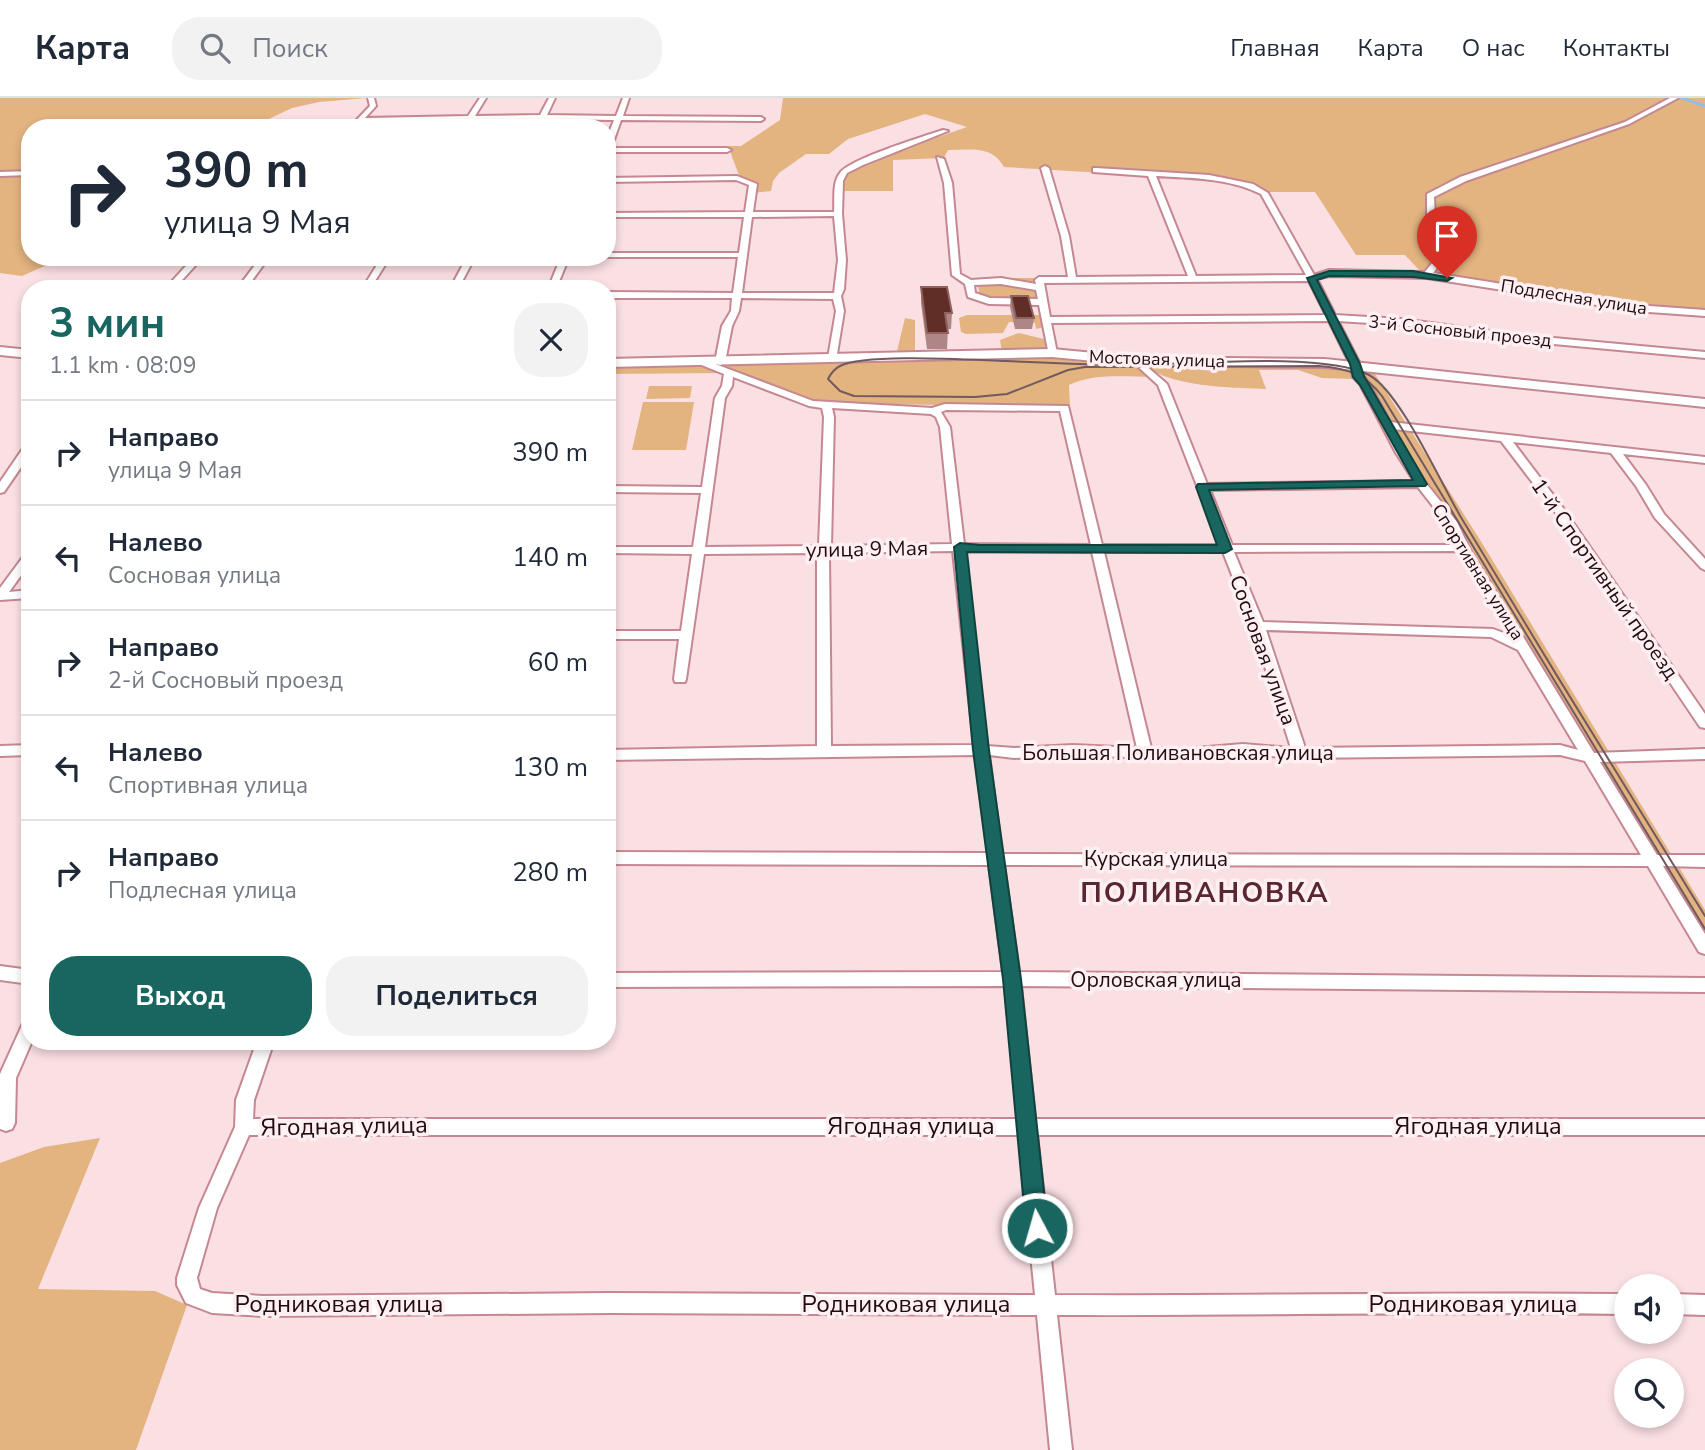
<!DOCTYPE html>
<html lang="ru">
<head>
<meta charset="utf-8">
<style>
	:root { --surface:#fff; --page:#f2f2f3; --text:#1f2937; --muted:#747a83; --line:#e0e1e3; --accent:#196660 }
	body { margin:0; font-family:"Nunito Sans",sans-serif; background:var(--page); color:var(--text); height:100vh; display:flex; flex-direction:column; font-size:26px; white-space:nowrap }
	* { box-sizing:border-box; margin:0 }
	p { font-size:23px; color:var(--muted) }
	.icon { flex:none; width:38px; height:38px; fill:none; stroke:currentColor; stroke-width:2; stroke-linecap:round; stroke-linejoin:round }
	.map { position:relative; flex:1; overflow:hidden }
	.side { position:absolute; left:21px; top:182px; width:595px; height:770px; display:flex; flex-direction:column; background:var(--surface); border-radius:28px; box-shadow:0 4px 10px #0003 }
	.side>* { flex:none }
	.banner { position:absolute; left:21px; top:21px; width:595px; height:147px; border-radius:28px; box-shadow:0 4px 10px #0003; background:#fff; color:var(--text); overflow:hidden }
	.tools { position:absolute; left:1614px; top:1176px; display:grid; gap:14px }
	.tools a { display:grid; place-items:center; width:70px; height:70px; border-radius:50%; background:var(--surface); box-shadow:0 4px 10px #0003; font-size:35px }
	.pin { position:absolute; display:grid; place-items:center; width:60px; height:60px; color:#fff; margin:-72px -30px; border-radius:50% 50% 50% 0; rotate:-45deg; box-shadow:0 0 7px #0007 }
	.pin .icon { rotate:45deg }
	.me { position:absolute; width:77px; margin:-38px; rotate:354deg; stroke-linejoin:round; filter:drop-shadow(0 0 5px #0008) }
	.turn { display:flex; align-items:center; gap:24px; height:147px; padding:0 28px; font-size:32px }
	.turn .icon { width:91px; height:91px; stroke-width:2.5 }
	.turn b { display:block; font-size:49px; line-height:60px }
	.round { display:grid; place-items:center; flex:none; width:74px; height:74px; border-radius:28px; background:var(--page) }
	.overview { display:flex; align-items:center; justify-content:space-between; height:119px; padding:0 28px }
	h1 { font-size:42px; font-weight:700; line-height:52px; color:var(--accent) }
	.button { display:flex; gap:14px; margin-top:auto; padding:14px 28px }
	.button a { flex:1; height:80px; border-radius:28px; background:var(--accent); color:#fff; font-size:28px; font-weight:700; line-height:80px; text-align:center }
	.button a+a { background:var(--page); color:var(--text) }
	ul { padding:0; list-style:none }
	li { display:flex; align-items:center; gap:21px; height:105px; padding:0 28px; border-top:2px solid var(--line) }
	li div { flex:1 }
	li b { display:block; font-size:26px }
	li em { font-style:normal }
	header { display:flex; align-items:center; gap:42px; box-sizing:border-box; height:98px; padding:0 35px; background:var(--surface); border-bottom:2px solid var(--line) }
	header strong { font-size:33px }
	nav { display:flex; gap:38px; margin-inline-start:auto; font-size:24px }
	.search { width:490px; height:63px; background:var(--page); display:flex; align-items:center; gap:18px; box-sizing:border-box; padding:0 24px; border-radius:28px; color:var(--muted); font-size:26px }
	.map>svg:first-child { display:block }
</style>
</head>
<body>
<header>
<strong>Карта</strong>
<div class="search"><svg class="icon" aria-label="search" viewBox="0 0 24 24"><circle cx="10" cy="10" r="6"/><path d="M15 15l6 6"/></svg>Поиск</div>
<nav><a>Главная</a><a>Карта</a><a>О нас</a><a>Контакты</a></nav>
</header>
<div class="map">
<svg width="1705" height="1352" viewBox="0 0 1705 1352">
	<rect width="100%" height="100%" fill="#fadfe3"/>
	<path fill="#e3b380" d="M0,0H366L319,4L292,10L250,30H30V73L0,75Z
		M783,0H1705V215L1626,208L1422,175L1405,157H1356L1315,94H1268L1235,83L1004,69C992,47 970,52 948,52L944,60L893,62V93H842L846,75L860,66L967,29L925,16L848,41L829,56H806L779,75L773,83L771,93L752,95L754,86L740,80L728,48H741L780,22Z
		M30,75V159H65L22,178L0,175V77Z
		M976,180H1034L1040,202L988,201L980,198Z
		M967,217H1043L1045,229L1036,231L1035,225L1009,224L1003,235L966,236L961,234L959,220Z
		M905,220L915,222V255L897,253Z
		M1019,235L1048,242L1050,250L1046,252L1002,254L1000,242Z
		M1035,259L1091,260L1136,267L1154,279C1126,279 1095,275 1069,287L1070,308L833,306L798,298L725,268Z
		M1145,265L1325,266L1351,270L1356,281L1322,280L1298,272H1259L1266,291C1238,290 1162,289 1145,265Z
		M693,266L722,275L607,276V268Z
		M1359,273H1373L1482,445L1705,812V848L1455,424C1437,402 1417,380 1403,354C1389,327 1375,300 1359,273Z
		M649,288H692L690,300L646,301Z
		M643,304H694L686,352H632Z
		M100,1040L38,1191L155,1193L187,1207L136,1352H0V1065L44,1049Z"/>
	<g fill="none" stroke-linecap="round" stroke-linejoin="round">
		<path stroke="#84c0fa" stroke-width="2.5" d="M1682,0L1705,8"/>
		<defs>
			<path id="street" d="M368,0H374L376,8L365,20L468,18L480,0H486L475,18L540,17L549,0H555L547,17L616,18L623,0H629L623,18L761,19L764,21L761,23L621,22L611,50H727L731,52L727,54H607V40L614,22L545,21L540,27L537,25L538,21L472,22L467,30H460L465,22L361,24L356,30H349L370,8Z
				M1670,0H1678L1629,26L1466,83L1434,99L1435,119L1451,151L1433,175L1635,207L1705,212V218L1635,213L1427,180L1329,178L1317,181L1335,217L1401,221L1521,237L1705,254V260L1521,243L1401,227L1338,223L1360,266L1363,278L1369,285L1390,324L1705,359V365L1623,356L1646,387L1664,416L1705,461V472L1701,470L1655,420L1636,388L1611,355L1513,344L1563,410L1705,616V630L1700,629L1555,414L1501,343L1393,331L1425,384L1457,424L1469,450L1594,655L1705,651V661L1600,664L1657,757H1705V769L1663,768L1705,836V856L1699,854L1648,768L1004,767L1019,874L1705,880V894L1021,888L1035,1021H1705V1037H1037L1055,1197C1245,1198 1435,1194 1626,1196V1216C1436,1213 1247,1218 1057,1217L1072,1352H1050L1037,1217L610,1215L263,1218L212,1215L186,1205L177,1187V1180L199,1110L235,1029L236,1002L257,943H274L254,1002L253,1021H1018L1005,888L607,889V875L1003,874L989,767L607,766V754L988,755L975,657L607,662V652L817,648V455L704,456L686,581L685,584H675L674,581L679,541H607V533H681L692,456L607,455V449H693L701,395L607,394V388L702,389L715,300L722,288L724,276L699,266L697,264L702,261L813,303L932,310L945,306L1068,308L1102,447H1220L1158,287L1134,265L1132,263L1137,260L1167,286L1207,386L1414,383L1396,355L1360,286L1353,279L1350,266L1329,223L1051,225L1057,255L1049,257L1039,207L989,206L968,199L965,186L952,177L944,85L937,59L944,61L952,85L960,176L971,182L1001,180L1036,186L1035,182L1039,179H1068L1061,138L1041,70L1045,68L1049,70L1069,138L1076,179L1188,178L1148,78L1093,74V70H1096L1209,77L1253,86L1268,95L1314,177L1329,172L1425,174L1443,151L1427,119V96L1460,79L1625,24ZM1156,78C1191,80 1229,80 1261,96L1306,177L1196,178ZM1309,183L1326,217L1050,219L1044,185ZM1001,186L1036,192L1038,201L990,200L975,195L974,187ZM733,279L809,308L822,310L824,319L819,448L705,449L725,300L732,288ZM832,310L931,316L936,319L940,329L952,446L831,448L834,319ZM946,312L1060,313L1091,447L964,446L950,329L941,314ZM1418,389L1446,425L1456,447H1232L1210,392ZM953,453L974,647L831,648L829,455ZM965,453L1092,454L1137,650L1073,647L1014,650L987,648ZM1459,453L1509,537L1493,531L1263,524L1234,454ZM1104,454H1223L1252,528L1291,650L1243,646L1184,651L1151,650ZM1266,532L1491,539L1518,552L1578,652L1560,647L1305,650ZM1243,656L1300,660L1560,657L1585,663L1641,757L1002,756L989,657L1014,660L1073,657L1184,661ZM249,1037H1019L1035,1197L610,1195L263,1198L212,1195L200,1191L197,1180L217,1110Z
				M943,32L948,33L863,67L847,75L843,83L842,116L846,162L844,191L841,198L844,213L836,262L828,260L836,213L833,201L741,200L739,213L732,228L725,264L720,267L715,264L722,228L731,213L732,200H607V194L733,195L738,159H606L607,155H739L744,119H607V115L745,114L749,87L736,82L607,84V80L737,78L757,86L753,114H834C835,102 832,85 840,75C850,61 922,39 943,32ZM834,118L838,162L834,195H742L752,119Z
				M30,73V77L0,78V74Z
				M194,159H203L174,191H165Z
				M261,159H269L246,191H237Z
				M382,159H390L370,191H362Z
				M467,159H475L458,191H450Z
				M561,159H569L556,191H548Z
				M30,345V356L4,394L0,395V384L26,346Z
				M30,454V465L9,494L30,492V500L0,502V490L26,455Z
				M30,647V657L0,658V648Z
				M0,868L30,872V886L0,882Z
				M30,921V943H32L16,980L15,1025L12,1031L6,1033L0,1031V976L24,923Z
				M1671,1196L1705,1197V1217L1671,1216Z"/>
			<path id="secondary" d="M0,249L30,252V260L0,257Z
				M1052,251L1137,259L1325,261L1705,301V309L1325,269L1137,267L1052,259L607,269V261Z"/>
		</defs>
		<use href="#street" stroke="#c58892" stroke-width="4"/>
		<use href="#secondary" stroke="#c58892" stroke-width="4"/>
		<use href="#street" fill="#fff" fill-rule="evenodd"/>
		<use href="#secondary" fill="#fff" fill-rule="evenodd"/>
		<path stroke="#725a5e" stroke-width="2" d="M1705,818C1623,686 1542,554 1462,421C1442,388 1400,293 1369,277C1326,254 1190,266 1137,267C1094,267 1050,265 1006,263C973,262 865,255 840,268C834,271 831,275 828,281L840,293L854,298L975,299L1007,296L1068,272L1085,269L1319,268C1346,270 1365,276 1382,298L1705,831"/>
	</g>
	<path fill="#ad8685" d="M921,189L952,215L951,231H948L947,251H927L921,205Z
		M1011,198L1034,220L1032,231H1015L1010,209Z"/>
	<path fill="#602d27" stroke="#8e625f" stroke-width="2" d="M921,189H947L952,215H945L948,235H927Z
		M1011,198H1028L1034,220H1016Z"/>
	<path fill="#196660" stroke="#10423e" stroke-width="2" d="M1329,173H1413L1452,180L1447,183L1413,179L1329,178L1317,182L1360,266L1364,278L1427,386L1425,388L1209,392L1232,451L1225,455L967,454L989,652L1021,881L1048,1130L1045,1137L1037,1140L1030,1137L1026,1130L1003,881L973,652L954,449L960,445L980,447H1217L1196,389L1198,386L1413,382L1360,287L1353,279L1350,266L1307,180Z"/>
	<g text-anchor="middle" stroke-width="7" stroke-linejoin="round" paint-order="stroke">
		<g font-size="18" fill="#220c10" stroke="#fef0f2">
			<text transform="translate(1574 199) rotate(9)" y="6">Подлесная улица</text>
			<text transform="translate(1460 233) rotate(6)" y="6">3-й Сосновый проезд</text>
			<text transform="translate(1157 261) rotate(2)" y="6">Мостовая улица</text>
			<text transform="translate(1478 474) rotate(58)" y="6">Спортивная улица</text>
		</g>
		<g font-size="21" fill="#220c10" stroke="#fef0f2">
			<text transform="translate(867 451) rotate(-1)" y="7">улица 9 Мая</text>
			<text transform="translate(1605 481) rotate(55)" y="7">1-й Спортивный проезд</text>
			<text transform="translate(1263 552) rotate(70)" y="7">Сосновая улица</text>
			<text x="1178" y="662">Большая Поливановская улица</text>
			<text x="1156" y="768">Курская улица</text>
			<text x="1156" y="889">Орловская улица</text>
		</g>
		<g font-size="24" fill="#220c10" stroke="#fef0f2">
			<text transform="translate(344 1028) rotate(-1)" y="8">Ягодная улица</text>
			<text x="911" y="1036">Ягодная улица</text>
			<text x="1478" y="1036">Ягодная улица</text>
			<text x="339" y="1214">Родниковая улица</text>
			<text x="906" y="1214">Родниковая улица</text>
			<text x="1473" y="1214">Родниковая улица</text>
		</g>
		<g font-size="28" font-weight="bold" letter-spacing="2" fill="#592631" stroke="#fef0f2">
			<text x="1205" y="804">ПОЛИВАНОВКА</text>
		</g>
	</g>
</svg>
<div class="tools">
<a><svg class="icon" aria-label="sound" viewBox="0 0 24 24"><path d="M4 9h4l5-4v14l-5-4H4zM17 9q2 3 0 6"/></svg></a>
<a><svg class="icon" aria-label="search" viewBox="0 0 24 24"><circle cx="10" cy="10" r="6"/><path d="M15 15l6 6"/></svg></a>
</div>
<div class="pin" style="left:1447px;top:180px;background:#d93025"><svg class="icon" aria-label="arrive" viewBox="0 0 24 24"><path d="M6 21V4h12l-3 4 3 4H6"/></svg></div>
<svg class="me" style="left:1037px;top:1130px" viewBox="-20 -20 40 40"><circle r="17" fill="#196660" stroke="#fff" stroke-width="3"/><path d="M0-11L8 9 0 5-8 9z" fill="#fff"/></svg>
<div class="banner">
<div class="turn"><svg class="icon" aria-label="right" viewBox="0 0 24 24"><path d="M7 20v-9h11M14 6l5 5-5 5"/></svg><div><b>390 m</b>улица 9 Мая</div></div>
</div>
<section class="side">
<div class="overview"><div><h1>3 мин</h1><p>1.1 km · 08:09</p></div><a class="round"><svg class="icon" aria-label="close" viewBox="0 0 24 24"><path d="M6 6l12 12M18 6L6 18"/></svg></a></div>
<ul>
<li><svg class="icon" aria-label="right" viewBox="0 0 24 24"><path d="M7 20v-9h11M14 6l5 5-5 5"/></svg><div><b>Направо</b><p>улица 9 Мая</p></div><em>390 m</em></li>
<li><svg class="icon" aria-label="left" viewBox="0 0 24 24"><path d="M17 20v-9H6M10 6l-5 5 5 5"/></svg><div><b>Налево</b><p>Сосновая улица</p></div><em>140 m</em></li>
<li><svg class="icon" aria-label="right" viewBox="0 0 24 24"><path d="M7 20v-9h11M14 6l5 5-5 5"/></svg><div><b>Направо</b><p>2-й Сосновый проезд</p></div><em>60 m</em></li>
<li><svg class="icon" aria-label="left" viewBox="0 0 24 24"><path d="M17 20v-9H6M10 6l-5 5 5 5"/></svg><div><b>Налево</b><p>Спортивная улица</p></div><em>130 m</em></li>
<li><svg class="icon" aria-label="right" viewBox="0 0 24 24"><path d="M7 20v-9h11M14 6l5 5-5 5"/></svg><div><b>Направо</b><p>Подлесная улица</p></div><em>280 m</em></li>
</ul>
<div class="button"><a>Выход</a><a>Поделиться</a></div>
</section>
</div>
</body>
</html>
